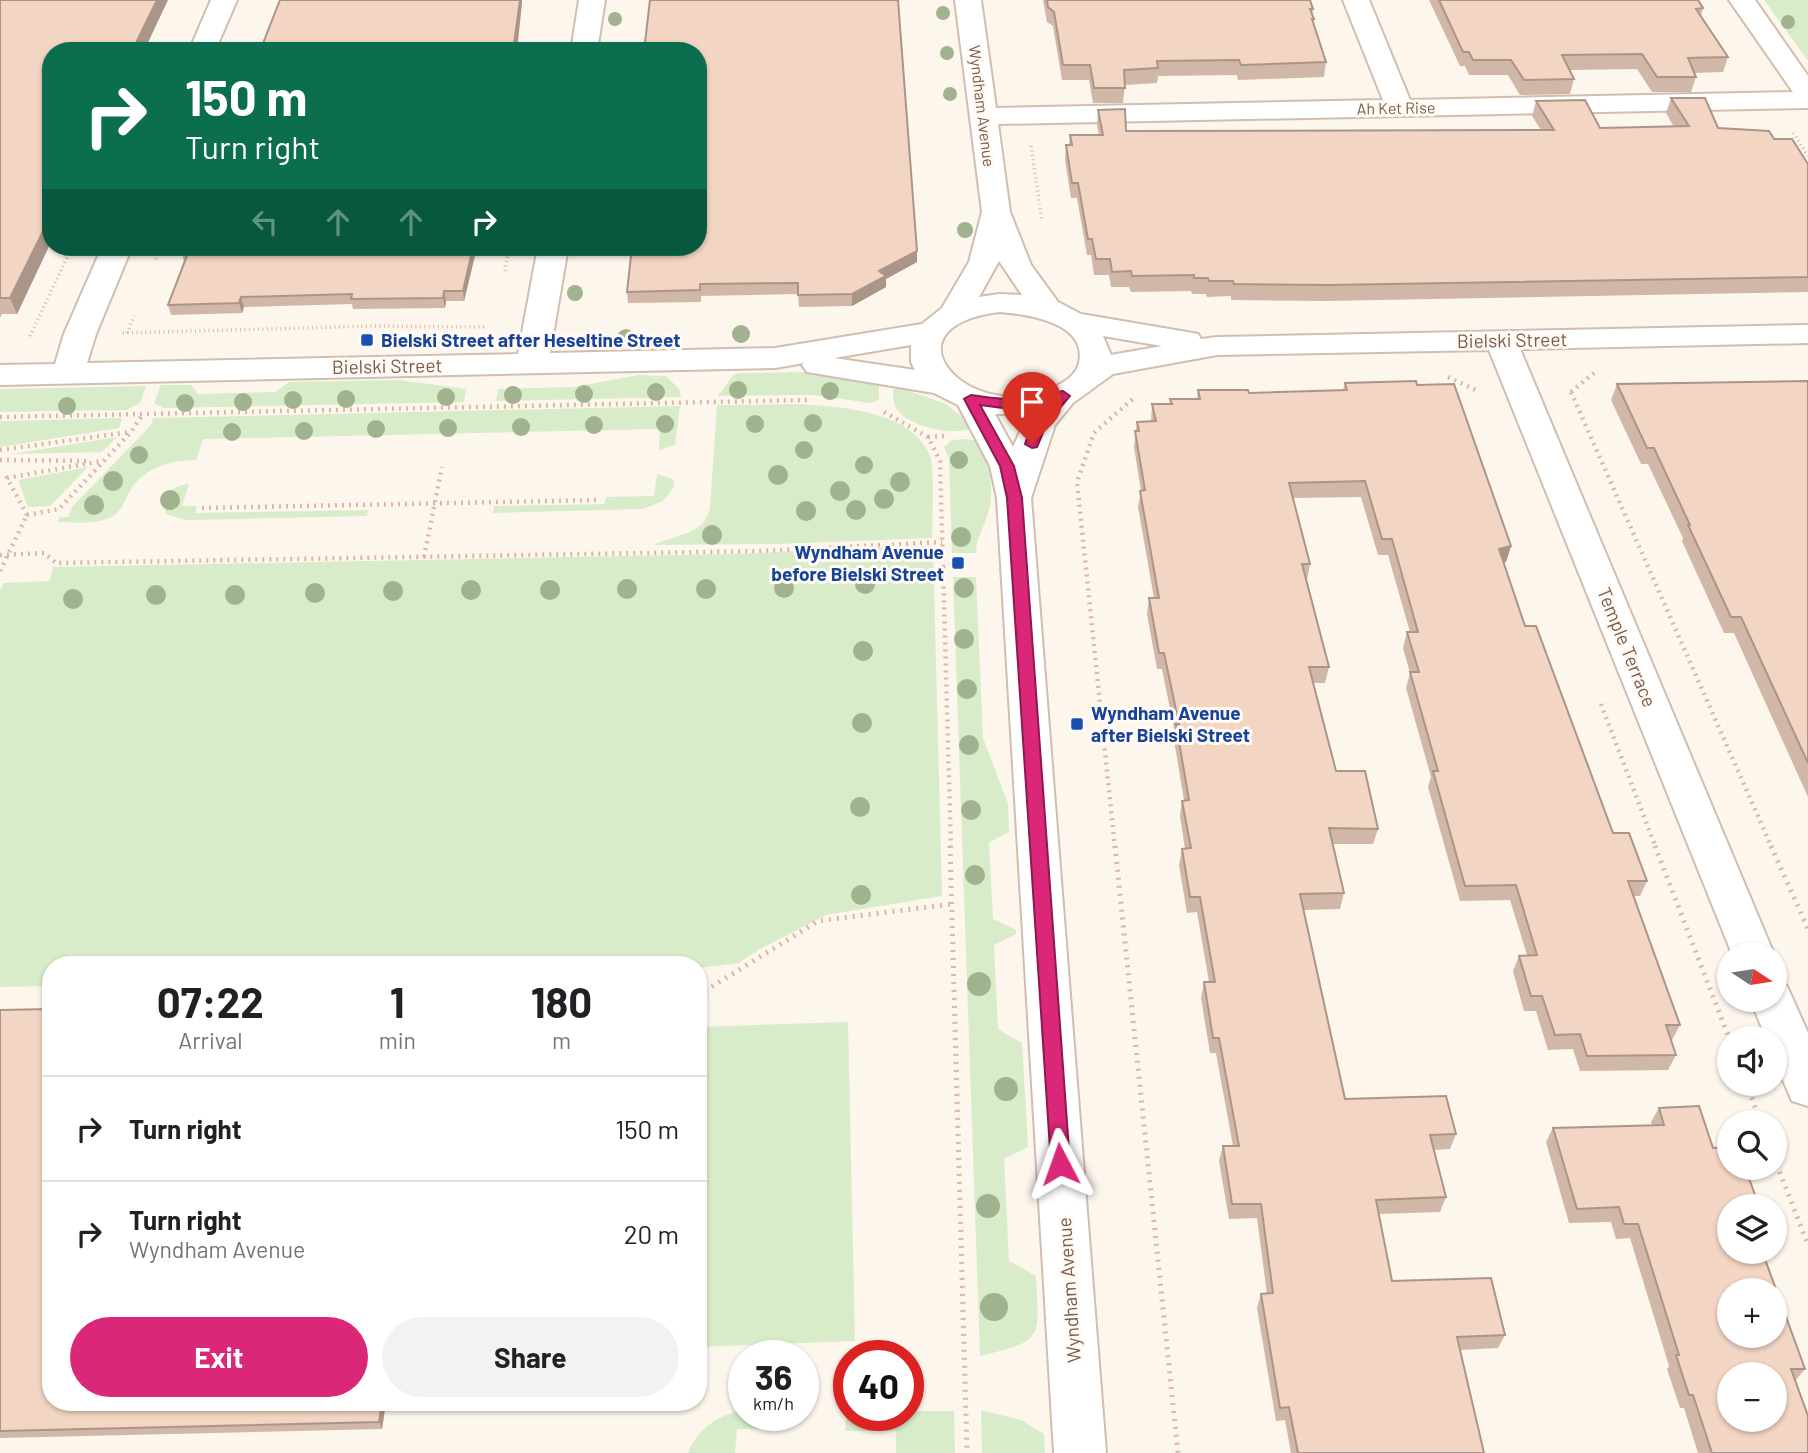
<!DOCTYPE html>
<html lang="en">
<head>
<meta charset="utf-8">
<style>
	:root { --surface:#fff; --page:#f2f2f2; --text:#202124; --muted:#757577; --line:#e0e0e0; --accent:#db2777 }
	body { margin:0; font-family:Barlow,sans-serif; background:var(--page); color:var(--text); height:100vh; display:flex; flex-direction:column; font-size:26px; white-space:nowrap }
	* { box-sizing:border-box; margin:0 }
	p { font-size:23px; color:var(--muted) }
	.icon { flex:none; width:38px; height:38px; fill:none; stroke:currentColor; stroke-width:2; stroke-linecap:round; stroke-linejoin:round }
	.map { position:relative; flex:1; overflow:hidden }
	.sheet { position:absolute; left:42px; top:956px; width:665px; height:455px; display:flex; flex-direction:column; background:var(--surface); border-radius:28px; box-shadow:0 2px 5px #0004 }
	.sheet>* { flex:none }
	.hud { position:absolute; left:42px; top:42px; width:665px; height:214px; border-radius:28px; box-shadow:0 2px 5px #0004; background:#0b6e4f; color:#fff; overflow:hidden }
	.needle { width:46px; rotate:102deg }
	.fabs { position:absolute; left:1717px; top:942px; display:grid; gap:14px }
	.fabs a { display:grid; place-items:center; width:70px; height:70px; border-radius:50%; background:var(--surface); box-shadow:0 2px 5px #0004; font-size:35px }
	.speed { position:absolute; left:728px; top:1340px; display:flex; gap:14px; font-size:35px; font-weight:700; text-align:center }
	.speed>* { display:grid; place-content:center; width:91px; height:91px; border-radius:50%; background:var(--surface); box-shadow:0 2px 5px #0004; line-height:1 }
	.speed small { font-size:18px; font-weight:400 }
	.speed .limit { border:10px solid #d22; background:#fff; color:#111 }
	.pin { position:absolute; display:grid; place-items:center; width:60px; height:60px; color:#fff; margin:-72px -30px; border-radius:50% 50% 50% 0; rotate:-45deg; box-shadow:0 0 7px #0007 }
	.pin .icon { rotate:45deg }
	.me { position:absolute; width:77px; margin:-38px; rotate:356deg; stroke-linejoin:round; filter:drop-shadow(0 0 5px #0008) }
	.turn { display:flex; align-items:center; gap:24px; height:147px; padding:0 28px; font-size:32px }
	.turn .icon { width:91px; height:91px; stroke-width:2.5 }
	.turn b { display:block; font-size:49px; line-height:60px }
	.lanes { display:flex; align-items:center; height:66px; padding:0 28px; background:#0003; justify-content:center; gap:35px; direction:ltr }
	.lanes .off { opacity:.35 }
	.eta { display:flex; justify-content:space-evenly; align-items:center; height:119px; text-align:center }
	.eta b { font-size:42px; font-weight:700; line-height:49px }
	.button { display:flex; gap:14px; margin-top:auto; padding:14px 28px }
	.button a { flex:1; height:80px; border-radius:42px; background:var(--accent); color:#fff; font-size:28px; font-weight:700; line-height:80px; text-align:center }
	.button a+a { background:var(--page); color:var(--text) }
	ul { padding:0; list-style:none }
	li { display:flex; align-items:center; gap:21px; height:105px; padding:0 28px; border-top:2px solid var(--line) }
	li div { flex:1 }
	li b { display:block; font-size:26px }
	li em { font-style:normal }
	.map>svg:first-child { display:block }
</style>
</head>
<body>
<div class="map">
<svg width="1808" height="1453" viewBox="0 0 1808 1453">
	<rect width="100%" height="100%" fill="#fdf6ec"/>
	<path fill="#d8ecc9" d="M1764,0H1808V61Z
		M814,372L879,381V400L871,403L813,395L718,396L733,375L739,373Z
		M639,375L666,376L679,389L681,397L496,401L498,389L574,387Z
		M398,380L466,389L464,402L163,408L154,403L161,385H191L198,394L275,392L289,382Z
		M146,386L140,403L127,410L0,412V389Z
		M898,387L946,404L974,427C955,438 904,426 895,406C893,401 893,395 893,390Z
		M799,404C838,407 913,410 930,456C935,472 932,518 932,538L778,544L654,545C675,534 705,535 710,508L717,405Z
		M680,406L675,445L659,450L660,429L203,439L196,460C171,460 143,468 130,491C124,501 122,512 111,517C96,525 74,522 57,522L60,517H68L73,506L151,425L153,418Z
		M122,418L119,428L0,447V421Z
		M117,437L102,452L11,454Z
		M966,439L982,441C988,461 994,486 990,506C987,523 976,536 976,553H952L949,458L944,447L952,440Z
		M88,467L50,506L28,507L18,480Z
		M657,474L673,479L674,487L663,501L643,509L493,513L494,506L604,504L606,497L654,496Z
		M189,484L182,506H197L195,513L368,510L367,516L186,520L166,514C161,497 172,485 189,484Z
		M933,546L942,896L826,915L760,949L739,963L698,968V964H51V986L0,987V591L4,583L50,581L53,567L730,554Z
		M953,577H976L983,738L1008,804L1009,832L989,842L993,919L1016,930V934L994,945L998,1029L1022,1043L1028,1147L1004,1159L1009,1261L1036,1276C1039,1340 1045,1340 980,1356Z
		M848,1022L855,1341L698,1347V1027Z
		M744,1410V1416H780L787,1423L788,1429H737L735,1453H688C698,1428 718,1415 744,1410Z
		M981,1410L1021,1420L1044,1434L1045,1453H982Z
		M908,1411H954L955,1453H896V1431H845L846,1420L851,1416H908Z"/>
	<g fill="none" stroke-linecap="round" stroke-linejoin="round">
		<defs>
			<path id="minor" d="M211,0H237L215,51H189Z
				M579,0H605L597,51H571Z
				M955,0H981L996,108L1383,100L1343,0H1369L1410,100L1793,92L1729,0H1755L1808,76V108L998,124L1010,212L1031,265L1058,302L1081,314L1187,332L1198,334L1201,339L1217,337L1808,325V343L1520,349L1774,954H1732L1489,350L1217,355L1113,374L1073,403L1055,425L1031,498L1106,1453H1054L997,498L990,466L958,405L934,393L807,372L802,365L804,363L775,368L0,385V365L55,364L64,334L102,247H132L96,334L87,363L518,354L538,247H568L550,353L775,348L922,324L942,308L969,262L982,212ZM999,261L1022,295L999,294L979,297ZM999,312C1026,314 1088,322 1079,363C1076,376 1063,383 1052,388C971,426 878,328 999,312ZM1103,336L1162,346L1111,355ZM911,345V362L915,370L834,358ZM995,414H1028L1013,447Z
				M1774,982L1787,986L1808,1033V1106L1792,1101L1774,1060V1038H1766L1750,999H1774Z"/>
		</defs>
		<use href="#minor" stroke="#d1beb0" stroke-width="4"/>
		<path stroke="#d9b8a5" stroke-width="3.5" stroke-dasharray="1 3.5" stroke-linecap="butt" d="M1793,133L1808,156
			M1031,146L1042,221
			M156,259L161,247
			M505,271L509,247
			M123,333L372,326L485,327
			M127,333L134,316
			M30,336L72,247"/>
		<path stroke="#d9b8a5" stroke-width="4.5" stroke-dasharray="2 5" stroke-linecap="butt" d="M1448,377L1478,391
			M1571,392L1772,848
			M1571,392L1594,373
			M884,412L928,437L940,461L951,848
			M0,417L807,400
			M928,437L946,436
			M0,450L130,432
			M0,460L90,461
			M202,508L601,500
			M27,515L59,509L131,432L143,414
			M27,515L7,478L102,461
			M0,555L44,553L56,563L762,551L942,542
			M424,557L442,467
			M943,567L958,563
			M0,571L27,515
			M1601,704L1656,848
			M1115,848L1077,482L1094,433L1136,396"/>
		<path stroke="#d9b8a5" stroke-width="5" stroke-dasharray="2 6" stroke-linecap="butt" d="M950,846L967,1453
			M1115,846L1178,1453
			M1655,846L1729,1038
			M1771,846L1808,929
			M698,995L818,921L952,904
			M1746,1083L1761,1122
			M1774,1157L1808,1245"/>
		<use href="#minor" fill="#fff" fill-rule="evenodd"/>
	</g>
	<g fill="#a0b28e">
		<circle cx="943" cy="13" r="7"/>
		<circle cx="615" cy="19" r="7"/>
		<circle cx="1788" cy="22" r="7"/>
		<circle cx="947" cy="53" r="7"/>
		<circle cx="950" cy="94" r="7"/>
		<circle cx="965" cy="230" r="8"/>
		<circle cx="575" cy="293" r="8"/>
		<circle cx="741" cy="334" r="9"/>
		<circle cx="626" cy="338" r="9"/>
		<circle cx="738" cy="390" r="9"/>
		<circle cx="830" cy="391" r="9"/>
		<circle cx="656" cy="392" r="9"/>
		<circle cx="584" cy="394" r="9"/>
		<circle cx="513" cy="395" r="9"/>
		<circle cx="446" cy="397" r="9"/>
		<circle cx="346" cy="399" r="9"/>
		<circle cx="293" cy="400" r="9"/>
		<circle cx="243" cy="402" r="9"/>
		<circle cx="185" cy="403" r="9"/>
		<circle cx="67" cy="406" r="9"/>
		<circle cx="813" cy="423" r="9"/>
		<circle cx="665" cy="424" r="9"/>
		<circle cx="755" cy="424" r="9"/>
		<circle cx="594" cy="425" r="9"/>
		<circle cx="521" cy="427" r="9"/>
		<circle cx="448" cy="428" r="9"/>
		<circle cx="376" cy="429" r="9"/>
		<circle cx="304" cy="431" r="9"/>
		<circle cx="232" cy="432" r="9"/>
		<circle cx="804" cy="450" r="9"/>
		<circle cx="139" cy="455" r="9"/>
		<circle cx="959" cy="460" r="9"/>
		<circle cx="864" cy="465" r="9"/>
		<circle cx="778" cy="475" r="10"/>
		<circle cx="113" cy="481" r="10"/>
		<circle cx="900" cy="482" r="10"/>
		<circle cx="840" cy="491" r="10"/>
		<circle cx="884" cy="499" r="10"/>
		<circle cx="170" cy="500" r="10"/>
		<circle cx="94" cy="505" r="10"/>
		<circle cx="856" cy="510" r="10"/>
		<circle cx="806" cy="511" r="10"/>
		<circle cx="712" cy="535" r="10"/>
		<circle cx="961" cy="537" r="10"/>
		<circle cx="865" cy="584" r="10"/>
		<circle cx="784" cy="588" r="10"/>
		<circle cx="964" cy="588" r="10"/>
		<circle cx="627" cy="589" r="10"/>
		<circle cx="706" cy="589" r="10"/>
		<circle cx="471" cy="590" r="10"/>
		<circle cx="550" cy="590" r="10"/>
		<circle cx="393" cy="591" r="10"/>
		<circle cx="315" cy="593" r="10"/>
		<circle cx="156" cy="595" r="10"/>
		<circle cx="235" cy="595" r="10"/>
		<circle cx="73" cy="599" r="10"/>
		<circle cx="964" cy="639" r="10"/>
		<circle cx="863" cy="651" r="10"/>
		<circle cx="967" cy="689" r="10"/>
		<circle cx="862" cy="723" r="10"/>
		<circle cx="969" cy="745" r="10"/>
		<circle cx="860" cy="807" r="10"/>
		<circle cx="971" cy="810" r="10"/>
		<circle cx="975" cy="875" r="10"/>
		<circle cx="861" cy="895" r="10"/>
		<circle cx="979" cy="984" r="12"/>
		<circle cx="1006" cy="1089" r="12"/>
		<circle cx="988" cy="1206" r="12"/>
		<circle cx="994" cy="1307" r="14"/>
	</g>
	<path fill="#d1b7a8" d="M0,0L51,51V242L17,314H2L0,318Z
		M1043,0H1310L1313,9L1312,15L1314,19L1313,24L1326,62L1324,77L1238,80L1237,75L1158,76L1157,83L1125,85L1123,103H1093L1089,80H1062L1053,26L1047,22Z
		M1429,0H1698L1703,8L1701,16L1728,57L1723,72L1694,73L1696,77L1691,92H1652L1637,69L1570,70L1574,79L1570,94L1520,95L1508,75H1469L1465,66H1460Z
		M1671,98L1718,128L1774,139L1808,164V292L1326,301L1231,300V296L1207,297L1206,294H1192L1191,291L1131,292L1129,287H1111L1109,275H1094L1091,255H1087L1077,198H1071L1065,160L1066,145H1069L1070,135H1099L1097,125L1098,110L1126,131L1541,130L1532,116L1536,101L1600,128L1674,127L1666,113Z
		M182,247H477L464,301H446L445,308L353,309L352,304L244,307L242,313L171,315L168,305L184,262L182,253L183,250Z
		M698,247L917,251V262L886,279V287L852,306L799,307L798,294L701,296V302L628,303L627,292Z
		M1808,381V797L1734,633H1724L1682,541L1683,538L1648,464H1641L1611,400L1617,384Z
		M1345,383L1417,385L1511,546L1506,562L1503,563L1525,626L1613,833L1647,881L1640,896H1634L1680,1025L1672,1040H1671L1676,1055L1668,1070L1580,1071L1573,1049L1548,1050L1536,1011H1524L1513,971L1519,956L1527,955L1510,900L1460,901L1428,787L1431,777L1406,688L1410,673L1403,648L1407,632H1410L1388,555H1378L1361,497L1293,498L1310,564L1307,580L1329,667L1325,683H1313L1336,771L1378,829L1373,844H1332L1344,893L1340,909L1304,910L1345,1099L1456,1134L1450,1149L1434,1150L1446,1197L1440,1212L1379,1214L1392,1281L1505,1335L1498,1348L1460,1350L1484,1453H1291L1285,1420L1276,1421L1257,1308L1261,1294H1267L1257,1218L1229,1219L1219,1161L1223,1146H1233L1216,1053H1210L1201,998L1204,982H1209L1197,912L1187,913L1179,865L1182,849H1185L1180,816L1182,801L1184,800L1174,740L1175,733L1162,669H1157L1147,614L1149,598H1154L1138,507L1141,491L1134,447L1137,422H1151L1152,404H1170V399H1197L1198,390L1249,393L1343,390Z
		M0,1010L386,1402L382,1429L0,1438Z
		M1659,1108L1729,1206L1805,1369L1795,1381L1808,1453H1698L1684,1408H1680L1667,1369L1669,1366L1630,1238L1616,1239L1611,1222L1569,1223L1546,1142L1553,1128L1652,1125L1651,1122Z"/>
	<path fill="#aa9588" d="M157,0H168L144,51H132Z
		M520,0H522V3L517,51H513Z
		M51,215V242L17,314L10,298Z
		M473,247H477L464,301L463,291Z
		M917,251V262L886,279V287L852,306V294L879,271Z
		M444,291L446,301L445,308L443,298Z
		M241,297L244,307L242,313L239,303Z
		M1511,546L1506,562L1494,565L1499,549Z
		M382,1402H386L382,1429L379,1422Z"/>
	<path fill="#f3d5c3" stroke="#aa9588" stroke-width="2" fill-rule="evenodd" d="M0,0H157L132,51H51V215L10,298H0Z
		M280,0H520L513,51H260Z
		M650,0H898L917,251L879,271L886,276L852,294L798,295V283L700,284V290L627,292L632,247H698V51H644Z
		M1047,0H1310L1313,9H1310L1314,19H1312L1326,62L1241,65L1239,60L1157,61L1158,68L1124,70L1125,88H1094L1090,65H1063L1054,12L1048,7Z
		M1439,0H1698L1703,8L1696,9L1728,57L1688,58L1696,77H1657L1642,54L1562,55L1574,79L1524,80L1511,60H1473L1469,52H1463Z
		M1671,98H1705L1718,128L1769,131L1774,139H1792L1808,164V277L1329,285L1234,284L1233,281H1209L1208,278H1194V275L1132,276L1131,271L1112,272L1110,259H1096L1092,239H1088L1078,183H1072L1066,145H1072L1070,135H1103L1098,110L1125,109L1126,131L1554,130L1536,101L1585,100L1600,128L1689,126Z
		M184,247H473L463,291H444L443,298L351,299L352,294L241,297L239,303L168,305L188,253H182Z
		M1416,381L1417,385L1454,384L1511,546L1499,549L1525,626H1536L1613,833H1629L1647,881H1628L1680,1025H1666L1676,1055L1587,1056L1580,1034L1555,1035L1542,996H1531L1519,956L1537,955L1516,885L1465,886L1433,771H1438L1410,672H1419L1407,632H1418L1392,539H1382L1365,481L1289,483L1310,564H1302L1329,667H1309L1336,771H1365L1378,829L1329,828L1344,893L1300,894L1345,1099L1446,1096L1456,1134L1430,1135L1446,1197L1376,1200L1392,1281L1491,1278L1505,1335L1457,1337L1484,1453H1298L1289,1407L1280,1408L1261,1294L1273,1293L1261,1204H1232L1223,1146H1239L1219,1038H1213L1204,982H1215L1200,897H1190L1182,849L1191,848L1182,801L1189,800L1176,724H1179L1164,653H1159L1149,598H1159L1140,491L1145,490L1135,431H1139L1137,422L1156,421L1152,404H1172L1170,399H1200L1198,390H1248L1249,393L1347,390L1345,383Z
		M1808,381V763L1741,617H1731L1688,525H1690L1654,448H1647L1617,384Z
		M51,1009V1402H382L379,1422L0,1431V1010Z
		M1699,1106L1713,1148L1729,1147V1167H1745L1759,1206H1729V1251H1762L1805,1369H1791L1808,1416V1453H1712L1693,1395H1689L1676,1355H1679L1638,1224H1624L1619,1207L1577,1209L1553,1128L1664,1125L1659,1108ZM1729,1290H1774V1335H1729ZM1729,1374H1774V1419H1729Z"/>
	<path fill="#db2777" stroke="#8e194d" stroke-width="2" d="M1063,391L1070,396L1047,423L1037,447L1032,448L1025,444L1033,421L1047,406L1018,410L980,405L1014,466L1022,498L1070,1164L1067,1170L1060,1173L1054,1170L1051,1164L1007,498L1000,466L964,399L971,395C1012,401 1022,402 1063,391Z"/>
	<g fill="#1a4fb4" stroke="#fffaf3" stroke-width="2.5">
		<rect x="360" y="333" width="14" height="14" rx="3.5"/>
		<rect x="951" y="556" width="14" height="14" rx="3.5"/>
		<rect x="1070" y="717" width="14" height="14" rx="3.5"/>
	</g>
	<g text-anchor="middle" stroke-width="6" stroke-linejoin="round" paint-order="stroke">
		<g font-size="16" fill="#7a5c4d" stroke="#fffaf3">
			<text transform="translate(982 106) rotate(83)" y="6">Wyndham Avenue</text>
			<text transform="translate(1396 108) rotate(-1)" y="6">Ah Ket Rise</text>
		</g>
		<g font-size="19" font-weight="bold" fill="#164399" stroke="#fffaf3" text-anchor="start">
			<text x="381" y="347">Bielski Street after Heseltine Street</text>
			<text x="944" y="559" text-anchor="end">Wyndham Avenue<tspan x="944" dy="22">before Bielski Street</tspan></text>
			<text x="1091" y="720">Wyndham Avenue<tspan x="1091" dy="22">after Bielski Street</tspan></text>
		</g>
		<g font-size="19" fill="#7a5c4d" stroke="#fffaf3">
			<text transform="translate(1512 340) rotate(-1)" y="7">Bielski Street</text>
			<text transform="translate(387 366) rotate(-1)" y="7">Bielski Street</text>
			<text transform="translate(1627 647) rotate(68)" y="7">Temple Terrace</text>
			<text transform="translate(1069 1290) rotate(-94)" y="7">Wyndham Avenue</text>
		</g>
	</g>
</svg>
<div class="fabs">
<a><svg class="needle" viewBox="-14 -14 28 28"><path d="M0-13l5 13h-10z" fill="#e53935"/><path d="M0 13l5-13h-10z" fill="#757577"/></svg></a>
<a><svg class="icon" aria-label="sound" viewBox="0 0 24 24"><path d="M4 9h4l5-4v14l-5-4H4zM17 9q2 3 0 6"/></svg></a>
<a><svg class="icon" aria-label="search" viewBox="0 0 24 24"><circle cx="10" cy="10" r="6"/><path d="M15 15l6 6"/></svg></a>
<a><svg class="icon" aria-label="layers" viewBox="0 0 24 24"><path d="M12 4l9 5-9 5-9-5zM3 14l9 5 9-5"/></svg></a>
<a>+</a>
<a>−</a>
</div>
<div class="speed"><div>36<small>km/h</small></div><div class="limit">40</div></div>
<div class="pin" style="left:1032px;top:444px;background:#d93025"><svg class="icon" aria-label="arrive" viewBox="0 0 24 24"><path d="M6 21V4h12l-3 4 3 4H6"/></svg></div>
<svg class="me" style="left:1060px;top:1164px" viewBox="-20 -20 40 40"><path d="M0-17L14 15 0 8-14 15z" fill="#db2777" stroke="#fff" stroke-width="4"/></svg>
<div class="hud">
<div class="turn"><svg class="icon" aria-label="right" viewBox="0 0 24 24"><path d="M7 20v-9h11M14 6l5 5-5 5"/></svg><div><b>150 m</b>Turn right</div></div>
<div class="lanes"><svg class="icon off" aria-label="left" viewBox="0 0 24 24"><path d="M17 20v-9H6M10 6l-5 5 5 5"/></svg><svg class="icon off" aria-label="ahead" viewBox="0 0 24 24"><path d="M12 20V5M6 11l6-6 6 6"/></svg><svg class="icon off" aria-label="ahead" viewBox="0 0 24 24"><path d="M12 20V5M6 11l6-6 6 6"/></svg><svg class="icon" aria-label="right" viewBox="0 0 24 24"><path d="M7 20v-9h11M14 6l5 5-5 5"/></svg></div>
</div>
<section class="sheet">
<div class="eta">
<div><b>07:22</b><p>Arrival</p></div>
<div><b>1</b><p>min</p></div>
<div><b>180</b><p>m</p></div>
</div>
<ul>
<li><svg class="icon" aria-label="right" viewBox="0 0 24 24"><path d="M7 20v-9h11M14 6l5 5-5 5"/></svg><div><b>Turn right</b></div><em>150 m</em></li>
<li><svg class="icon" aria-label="right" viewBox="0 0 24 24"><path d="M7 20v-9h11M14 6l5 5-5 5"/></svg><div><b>Turn right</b><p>Wyndham Avenue</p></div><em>20 m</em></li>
</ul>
<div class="button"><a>Exit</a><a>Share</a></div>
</section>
</div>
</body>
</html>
